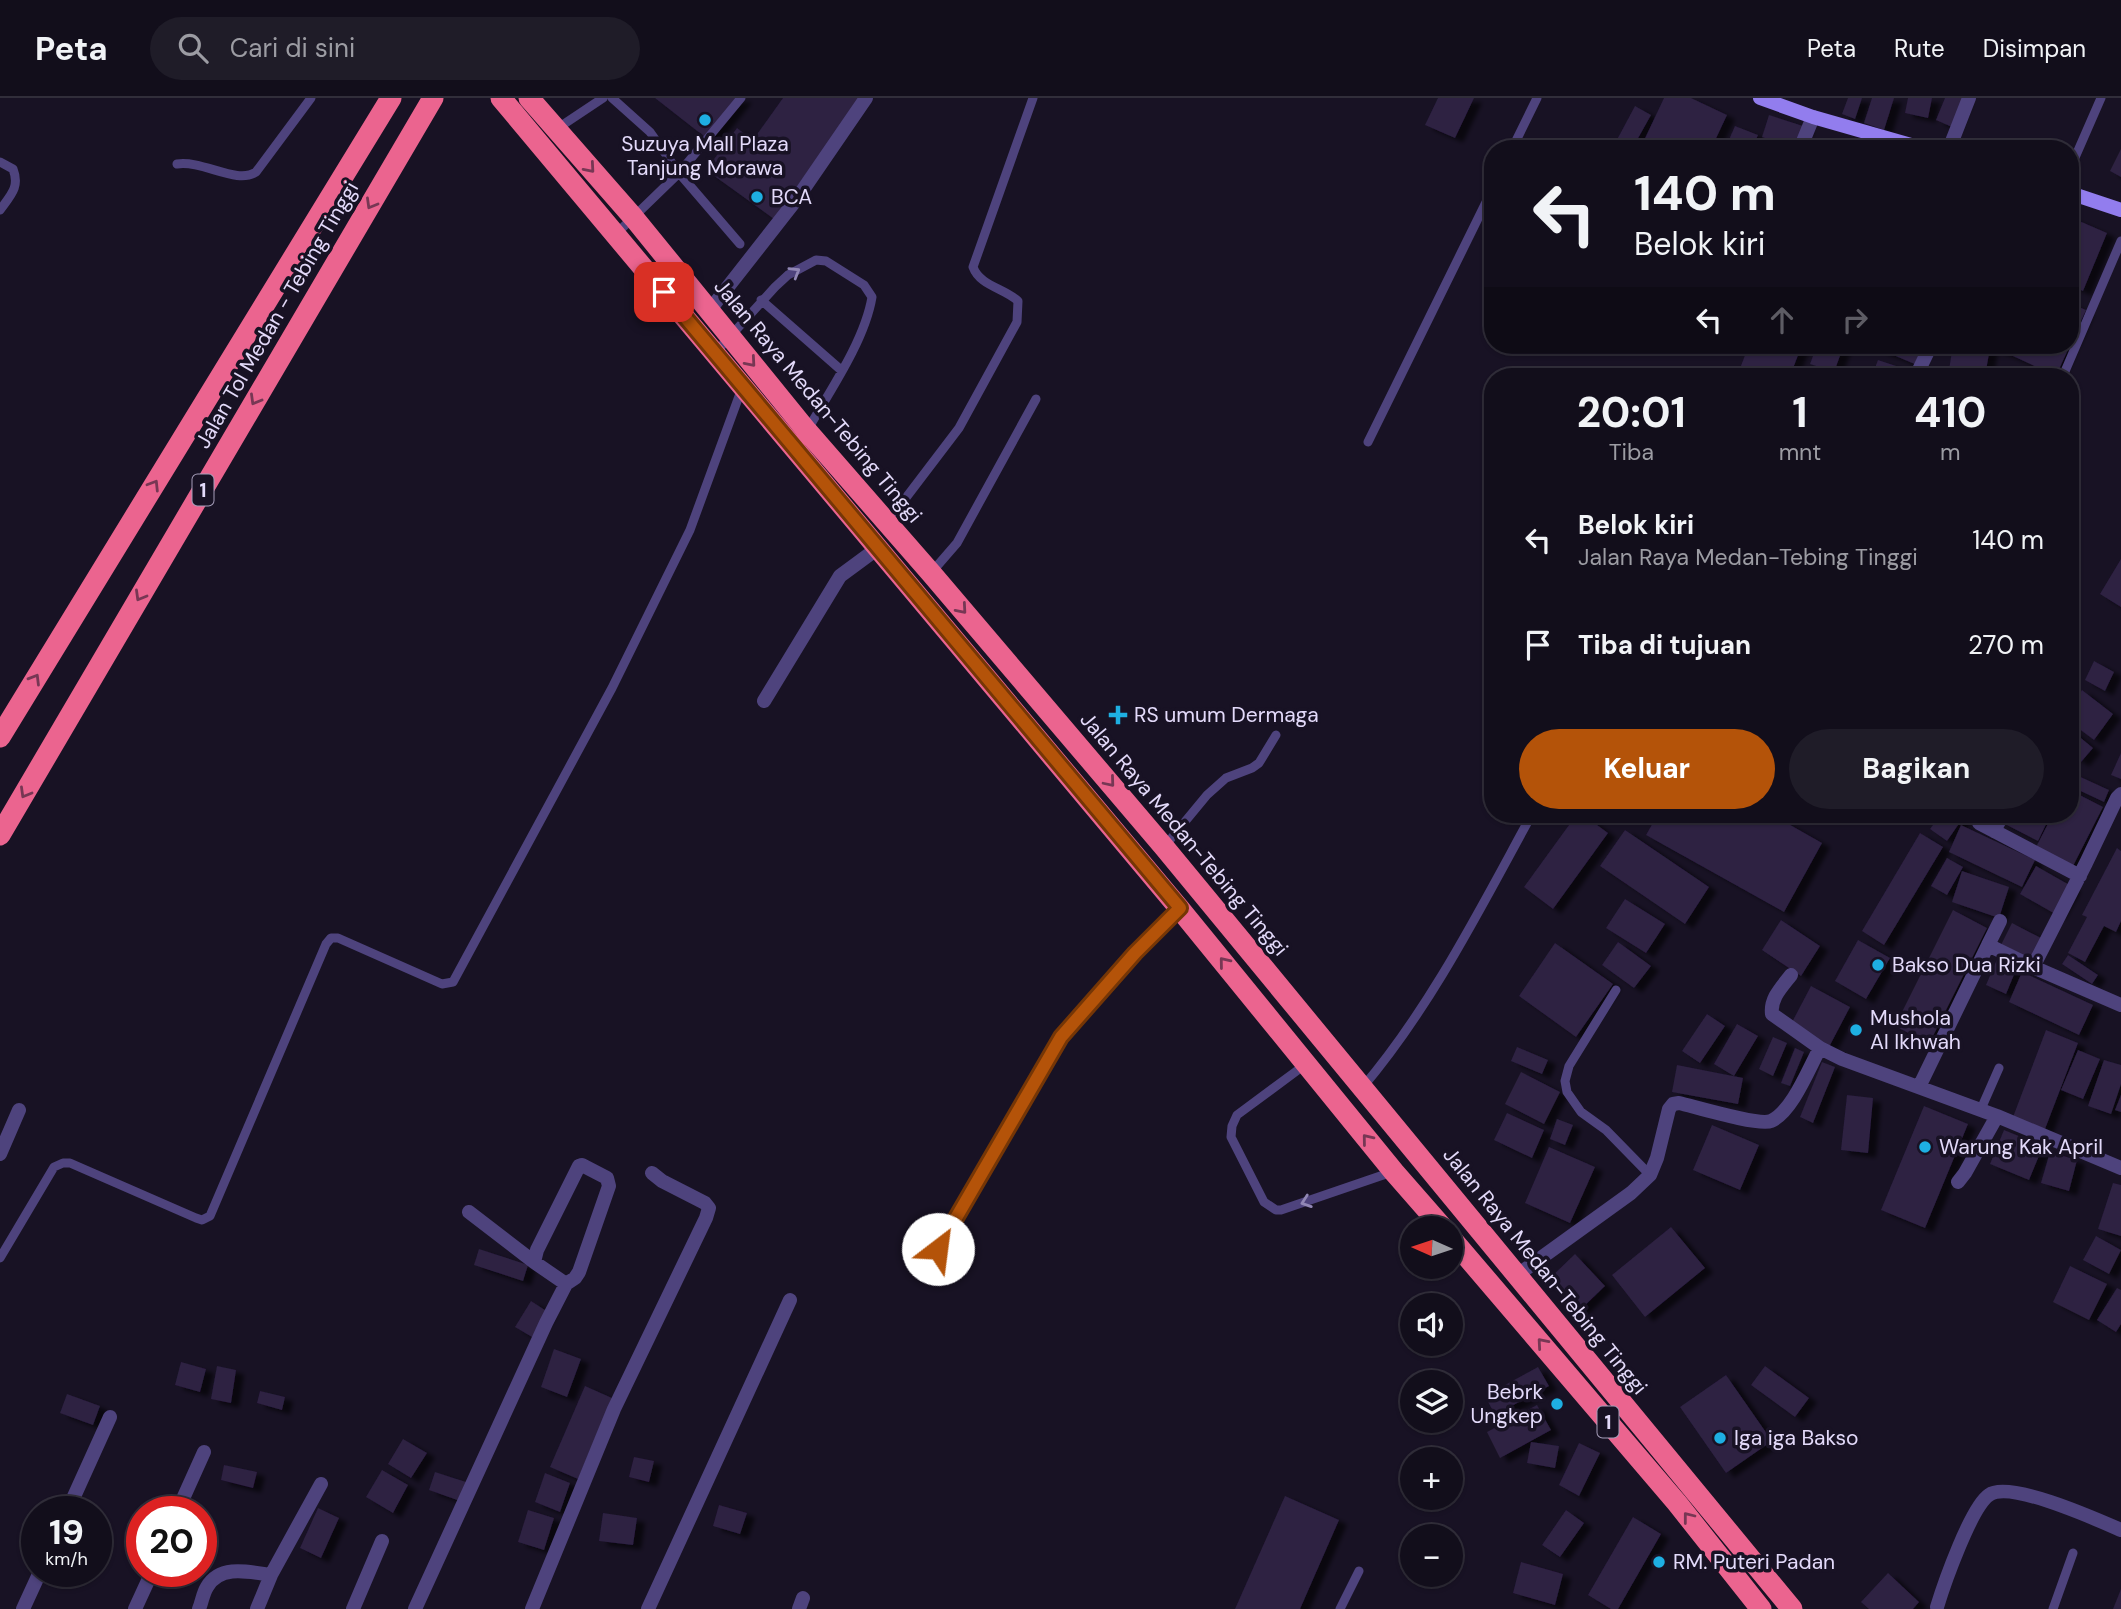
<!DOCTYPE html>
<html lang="id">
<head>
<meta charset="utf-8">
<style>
	:root { --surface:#120e1b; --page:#1f1c28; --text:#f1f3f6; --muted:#9c9ca3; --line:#312e3a; --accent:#b45309 }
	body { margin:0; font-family:"DM Sans",sans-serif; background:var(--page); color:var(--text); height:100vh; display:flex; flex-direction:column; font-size:26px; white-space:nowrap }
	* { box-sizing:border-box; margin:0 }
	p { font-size:23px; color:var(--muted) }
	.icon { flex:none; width:38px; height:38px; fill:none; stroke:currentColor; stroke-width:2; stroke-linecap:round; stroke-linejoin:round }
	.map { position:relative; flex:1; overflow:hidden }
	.details { position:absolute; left:1484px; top:270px; width:595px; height:455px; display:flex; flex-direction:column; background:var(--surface); border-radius:28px; box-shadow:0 2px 5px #0004,0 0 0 2px var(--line) }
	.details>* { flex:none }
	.banner { position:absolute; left:1484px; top:42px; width:595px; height:214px; border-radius:28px; box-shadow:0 2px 5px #0004,0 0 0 2px var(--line); background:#120e1b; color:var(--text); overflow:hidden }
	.needle { width:46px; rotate:273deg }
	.buttons { position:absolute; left:1400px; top:1118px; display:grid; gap:14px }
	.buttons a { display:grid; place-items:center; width:63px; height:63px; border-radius:50%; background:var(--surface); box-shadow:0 2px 5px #0004,0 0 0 2px var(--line); font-size:35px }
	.speed { position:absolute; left:21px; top:1398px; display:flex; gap:14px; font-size:35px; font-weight:700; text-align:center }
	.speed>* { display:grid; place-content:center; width:91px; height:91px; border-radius:50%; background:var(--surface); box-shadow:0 2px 5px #0004,0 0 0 2px var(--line); line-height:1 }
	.speed small { font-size:18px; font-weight:400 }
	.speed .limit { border:10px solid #d22; background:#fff; color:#111 }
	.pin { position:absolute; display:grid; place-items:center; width:60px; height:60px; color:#fff; margin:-30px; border-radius:14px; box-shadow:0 4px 10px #0006 }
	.me { position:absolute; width:77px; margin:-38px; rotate:30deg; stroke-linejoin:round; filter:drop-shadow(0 0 5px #0008) }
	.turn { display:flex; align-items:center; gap:24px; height:147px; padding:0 35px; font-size:32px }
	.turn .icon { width:91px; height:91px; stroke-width:2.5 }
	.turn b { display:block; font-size:49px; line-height:60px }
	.lanes { display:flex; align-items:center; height:66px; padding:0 35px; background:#0003; justify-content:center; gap:35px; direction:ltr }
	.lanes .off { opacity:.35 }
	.eta { display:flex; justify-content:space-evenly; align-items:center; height:119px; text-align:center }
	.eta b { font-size:42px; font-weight:700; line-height:49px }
	.cta { display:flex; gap:14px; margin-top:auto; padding:14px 35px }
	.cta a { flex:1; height:80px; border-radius:42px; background:var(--accent); color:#fff; font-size:28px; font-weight:700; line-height:80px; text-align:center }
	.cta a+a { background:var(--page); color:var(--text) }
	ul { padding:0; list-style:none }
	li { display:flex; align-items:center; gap:21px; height:105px; padding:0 35px }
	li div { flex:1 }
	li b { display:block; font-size:26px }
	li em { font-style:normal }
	header { display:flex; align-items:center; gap:42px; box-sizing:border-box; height:98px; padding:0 35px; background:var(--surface); border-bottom:2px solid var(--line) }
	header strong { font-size:33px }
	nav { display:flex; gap:38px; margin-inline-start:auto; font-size:24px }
	.search { width:490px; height:63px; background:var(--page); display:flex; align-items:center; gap:18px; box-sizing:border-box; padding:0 24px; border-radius:38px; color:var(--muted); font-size:26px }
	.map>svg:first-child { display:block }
</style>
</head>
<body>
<header>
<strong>Peta</strong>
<div class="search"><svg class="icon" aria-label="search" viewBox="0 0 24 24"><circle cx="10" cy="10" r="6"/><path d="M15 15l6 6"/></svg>Cari di sini</div>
<nav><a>Peta</a><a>Rute</a><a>Disimpan</a></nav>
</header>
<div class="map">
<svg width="2121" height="1511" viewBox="0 0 2121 1511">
	<defs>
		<filter id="shadow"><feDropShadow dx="8" dy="4.5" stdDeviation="2" flood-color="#0009"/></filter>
	</defs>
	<rect width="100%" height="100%" fill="#181224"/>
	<path fill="#2d2042" filter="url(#shadow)" d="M655,0H744L710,43Z
		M783,0H860L774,121L706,72L737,30L753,42Z
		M1438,0H1474L1455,40L1425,27Z
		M1664,0H1691L1727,17L1711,51H1640Z
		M1848,0H1862L1855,21L1842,16Z
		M1872,0H1894L1884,32L1864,25Z
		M1908,0H1932L1928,20L1905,15Z
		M1945,0H1965L1952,29L1936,22Z
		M1635,8L1651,17L1632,51H1612Z
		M1769,17L1806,29L1795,51L1762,39Z
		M1735,28L1758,37L1752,51H1725Z
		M1756,45L1771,51H1754Z
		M2121,51V79L2110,73Z
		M2070,119L2107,135L2083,193L2070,187Z
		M2070,205L2086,212L2056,278L1989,247H2070Z
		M1749,247H1802L1790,278H1737Z
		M1817,247H1844L1834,274L1810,266Z
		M1881,247H1925L1917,267L1879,251Z
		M1953,247H1974L1990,250L1985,278H1948Z
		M1878,262L1911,273L1909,278H1872Z
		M2121,461V509L2100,496Z
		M2094,563L2114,574L2105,593L2085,582Z
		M2082,592L2113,616L2094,642L2070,624V608Z
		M2070,631L2093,650L2081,664L2070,656Z
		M2121,655V681L2111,677Z
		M2074,676L2109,692L2104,704L2070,688Z
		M2070,692L2103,709L2072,770L2035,751L2053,716H2070Z
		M1577,716H1582L1608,735L1553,811L1524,789Z
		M1658,716H1771L1822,745L1784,814L1646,737Z
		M1941,716L1965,717L1947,743L1930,731Z
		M1976,716H1998L1994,724Z
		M2005,716H2051L2038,743L2001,724Z
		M1961,727L2035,762L2022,789L1949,754Z
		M1625,732L1709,789L1685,826L1600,768Z
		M1920,735L1943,749L1884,847L1862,833Z
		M2117,750L2121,753V823L2116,834L2104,828L2085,864L2068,855L2087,819L2082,817Z
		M1947,760L1963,769L1947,797L1931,788Z
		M2036,768L2073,789L2057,817L2020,796Z
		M1962,773L2009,789L1999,820L1952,804Z
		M1625,801L1665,826L1646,855L1606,830Z
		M1953,812L1987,830L1929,946L1895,928Z
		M1781,822L1820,848L1801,878L1762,852Z
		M2012,825L2041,840L2029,866L1999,851Z
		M1858,842L1890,860L1866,901L1835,883Z
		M1618,844L1651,868L1634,890L1602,867Z
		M1555,845L1613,886L1576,939L1519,898Z
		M2068,857L2098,877L2092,886L2062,866Z
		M1998,859L2018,867L2006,896L1986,887Z
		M2022,874L2093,907L2079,937L2009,904Z
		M1811,888L1850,909L1829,949L1790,928Z
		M1707,916L1725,928L1700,965L1682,953Z
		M1737,926L1758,938L1734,978L1714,966Z
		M2046,932L2078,945L2045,1031L2013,1019Z
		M1773,939L1787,945L1773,978L1759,971Z
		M1517,949L1548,962L1542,976L1511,963Z
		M1795,950L1804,954L1790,988L1781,985Z
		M2078,952L2100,961L2083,1001L2061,992Z
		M2104,962L2121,967V986L2111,1016L2088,1008Z
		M1822,964L1835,969L1813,1025L1800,1019Z
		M1677,967L1743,980L1738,1006L1672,994Z
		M1521,974L1560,994L1544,1026L1505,1006Z
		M1847,997L1873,1000L1868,1055L1841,1052Z
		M2121,997V1014L2115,1012Z
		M1924,1008L1968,1026L1925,1130L1881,1112Z
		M1507,1015L1544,1032L1532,1060L1494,1042Z
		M1557,1021L1573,1027L1565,1047L1550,1041Z
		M1712,1027L1759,1047L1740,1092L1693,1072Z
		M2004,1032L2043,1048L2029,1082L1990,1066Z
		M1549,1049L1595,1069L1570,1125L1525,1105Z
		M2050,1054L2077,1062L2069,1093L2041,1085Z
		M2113,1085L2121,1087V1138L2098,1131Z
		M1671,1129L1705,1170L1645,1219L1612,1177Z
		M2096,1138L2121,1152L2109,1176L2083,1162Z
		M479,1151L528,1167L523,1183L474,1167Z
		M1575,1156L1605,1188L1579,1213L1549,1181Z
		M2070,1168L2107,1186L2089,1222L2053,1204Z
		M2117,1190L2121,1192V1226L2116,1234L2097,1222Z
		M531,1203L548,1214L532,1239L515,1229Z
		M554,1251L581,1261L567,1299L541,1289Z
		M181,1264L206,1271L200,1294L175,1287Z
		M217,1268L236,1272L231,1305L211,1301Z
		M1765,1268L1809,1300L1795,1319L1751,1287Z
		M1538,1269L1549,1288L1495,1317L1485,1298Z
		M1726,1277L1772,1343L1726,1375L1680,1309Z
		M585,1288L612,1300L578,1381L550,1369Z
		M260,1293L285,1299L282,1312L257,1305Z
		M67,1296L100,1308L93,1327L60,1315Z
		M1537,1307L1551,1332L1500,1360L1487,1334Z
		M403,1341L427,1355L411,1380L388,1366Z
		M1531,1344L1559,1348L1555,1370L1527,1365Z
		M1579,1345L1600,1355L1579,1398L1559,1387Z
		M634,1359L654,1363L649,1384L629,1379Z
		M224,1367L257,1374L253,1390L221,1382Z
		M382,1372L408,1387L393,1415L366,1399Z
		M435,1374L466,1384L460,1403L429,1392Z
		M545,1375L570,1385L560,1414L535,1404Z
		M1285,1398L1339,1422L1300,1511H1235Z
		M719,1407L747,1415L740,1436L713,1428Z
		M318,1410L339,1420L321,1460L300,1450Z
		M528,1412L554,1420L544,1452L518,1444Z
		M1566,1412L1584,1425L1560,1459L1542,1447Z
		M603,1415L637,1420L633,1447L599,1443Z
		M1633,1419L1661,1436L1618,1511H1611L1588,1497Z
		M1521,1464L1563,1476L1555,1507L1513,1495Z
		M1888,1475L1919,1504L1913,1511H1869L1861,1504Z
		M2121,1491V1511H2113Z"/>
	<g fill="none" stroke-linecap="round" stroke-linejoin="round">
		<path stroke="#4e437d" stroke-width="9" d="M612,0L650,34L679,75L740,146
			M555,32L603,0
			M1512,51L1537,0
			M0,64L13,71C20,89 11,97 0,112
			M177,66C203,62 237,87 256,74L311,0
			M2070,71L2101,0
			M616,136L679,75L741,0
			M761,202L841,272
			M716,254L775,189L788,177L816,162L826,163L864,187L872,199C865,242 830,293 808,331
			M2063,278L2121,143
			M1368,344L1493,90
			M886,422L905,401L959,330L1017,224L1018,203C1004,190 980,188 973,169L1033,0
			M931,475L957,445L1036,301
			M1164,749L1207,697L1226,680L1252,670L1259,665L1276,637
			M1616,892L1569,968L1565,983L1567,994L1581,1014L1606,1032L1650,1077
			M1306,966L1237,1017L1232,1028L1231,1039L1264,1104L1276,1112H1281L1392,1074
			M1362,990C1431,909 1481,809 1532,716
			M1981,1011L1999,970
			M938,1151L1061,939L1135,855L1178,811
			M0,1160L54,1069L63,1065H70L196,1120L202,1122L210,1118L326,846L331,840H338L442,886L453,884L612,590L690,432L742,290
			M1340,1511L1359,1473
			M2053,1511L2073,1455"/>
		<path stroke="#4e437d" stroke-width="14" d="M1800,51L1813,19
			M1949,51L1969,0
			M709,213L796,102L866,0
			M1916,278L1931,247
			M764,603L840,478L878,450
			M2121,696L2117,700L2086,765L2033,869L2121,907
			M1979,725L2080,778
			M1994,733L2003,716
			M1988,847L2000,823
			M1791,877C1782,889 1770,900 1772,916L1820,950L1842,961L1997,1018
			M1919,989L1988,847L2033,869
			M0,1056L19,1012
			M1958,1084L1965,1075L1997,1018L2121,1070
			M469,1114L534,1164
			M1516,1178L1631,1095L1650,1077L1657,1060L1669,1011L1673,1006L1679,1005C1696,1009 1759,1028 1771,1023C1792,1014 1809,970 1820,950
			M67,1414L110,1319
			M177,1414L204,1354
			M1937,1509C1944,1486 1971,1409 1989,1397C2009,1382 2098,1422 2121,1432
			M23,1511L40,1474
			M135,1511L152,1474
			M199,1511C202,1504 203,1495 207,1489C220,1466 250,1474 271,1477
			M257,1511L271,1477L321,1386
			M353,1511L382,1443
			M415,1511L546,1225L566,1186L534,1164L537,1152L579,1068L582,1067L607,1080L609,1088L579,1174L575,1180L566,1186
			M532,1511L614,1311L706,1120L709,1110L705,1105L662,1083L652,1075
			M648,1511L790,1202
			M799,1511L803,1500"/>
		<path stroke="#927dee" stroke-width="14" d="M1760,0L1813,19L1925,51
			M2070,95L2121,112"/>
		<path stroke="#eb648f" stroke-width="21" d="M501,0L1179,810L1394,1074L1443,1130
			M529,0L634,120L807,333L931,475L1164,749L1792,1511
			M0,639L391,0
			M0,737L433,0
			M1451,1140L1677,1405L1761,1511"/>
	</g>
	<defs><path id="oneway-chevron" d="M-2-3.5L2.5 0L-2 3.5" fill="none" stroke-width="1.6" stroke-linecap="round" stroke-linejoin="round" transform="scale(1.75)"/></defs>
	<g stroke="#773754">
		<use href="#oneway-chevron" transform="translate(590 70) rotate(49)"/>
		<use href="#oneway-chevron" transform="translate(371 106) rotate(120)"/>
		<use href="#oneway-chevron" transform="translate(751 264) rotate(49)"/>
		<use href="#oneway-chevron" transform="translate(255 302) rotate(120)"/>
		<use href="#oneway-chevron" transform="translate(154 387) rotate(-58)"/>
		<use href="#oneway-chevron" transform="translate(140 498) rotate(120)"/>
		<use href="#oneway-chevron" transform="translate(962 511) rotate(49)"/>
		<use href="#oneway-chevron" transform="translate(35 581) rotate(-59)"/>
		<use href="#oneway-chevron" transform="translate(1110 684) rotate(50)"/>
		<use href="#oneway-chevron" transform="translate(25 695) rotate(120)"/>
		<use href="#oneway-chevron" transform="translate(1224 864) rotate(-129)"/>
		<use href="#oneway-chevron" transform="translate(1367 1041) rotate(-129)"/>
		<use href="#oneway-chevron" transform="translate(1542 1245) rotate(-131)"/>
		<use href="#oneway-chevron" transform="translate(1688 1419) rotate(-128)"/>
	</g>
	<g stroke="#9187b5">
		<use href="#oneway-chevron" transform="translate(795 174) rotate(-31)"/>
		<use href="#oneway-chevron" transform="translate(1306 1104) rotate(161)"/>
	</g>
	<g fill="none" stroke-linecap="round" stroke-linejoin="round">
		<defs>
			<path id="route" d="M664,194L1180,810L1135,855L1061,939L938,1151"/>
		</defs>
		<use href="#route" stroke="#753606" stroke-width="18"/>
		<use href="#route" stroke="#b45309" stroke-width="12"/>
	</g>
	<g fill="#1eafe2" stroke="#181224" stroke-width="2.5">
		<circle cx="705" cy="22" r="7"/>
		<circle cx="757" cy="99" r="7"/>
		<path d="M1114.5 606.5h7v7h7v7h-7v7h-7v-7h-7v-7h7z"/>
		<circle cx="1878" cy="867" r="7"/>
		<circle cx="1856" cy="932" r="7"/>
		<circle cx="1925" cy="1049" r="7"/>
		<circle cx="1557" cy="1306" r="7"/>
		<circle cx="1720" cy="1340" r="7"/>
		<circle cx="1659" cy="1464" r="7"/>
	</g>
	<g text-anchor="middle" stroke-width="7" stroke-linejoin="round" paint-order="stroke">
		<g fill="#181224" stroke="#a69eba" stroke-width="2">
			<rect x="192.5" y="376.5" width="21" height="31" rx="5"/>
			<rect x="1597.5" y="1308.5" width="21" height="31" rx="5"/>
		</g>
		<g font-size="19" font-weight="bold" fill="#e3dafa">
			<text x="203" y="399">1</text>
			<text x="1608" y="1331">1</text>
		</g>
		<g font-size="21" fill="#e3dafa" stroke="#181224" text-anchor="start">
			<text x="705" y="53" text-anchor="middle">Suzuya Mall Plaza<tspan x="705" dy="24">Tanjung Morawa</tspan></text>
			<text x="771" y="106">BCA</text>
			<text x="1134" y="624">RS umum Dermaga</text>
			<text x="1892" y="874">Bakso Dua Rizki</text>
			<text x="1870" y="927">Mushola<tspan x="1870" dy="24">Al Ikhwah</tspan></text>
			<text x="1939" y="1056">Warung Kak April</text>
			<text x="1543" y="1301" text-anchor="end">Bebrk<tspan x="1543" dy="24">Ungkep</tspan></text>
			<text x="1734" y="1347">Iga iga Bakso</text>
			<text x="1673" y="1471">RM. Puteri Padan</text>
		</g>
		<g font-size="21" fill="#e3dafa" stroke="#181224">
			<text transform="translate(277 217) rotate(-60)" y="7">Jalan Tol Medan - Tebing Tinggi</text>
			<text transform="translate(818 303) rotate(50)" y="7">Jalan Raya Medan-Tebing Tinggi</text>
			<text transform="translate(1184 736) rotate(50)" y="7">Jalan Raya Medan-Tebing Tinggi</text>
			<text transform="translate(1545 1173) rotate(51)" y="7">Jalan Raya Medan-Tebing Tinggi</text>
		</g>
	</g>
</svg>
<div class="buttons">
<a><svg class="needle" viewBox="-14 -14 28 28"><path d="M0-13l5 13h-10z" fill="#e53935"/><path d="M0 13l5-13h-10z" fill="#9c9ca3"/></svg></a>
<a><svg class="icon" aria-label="sound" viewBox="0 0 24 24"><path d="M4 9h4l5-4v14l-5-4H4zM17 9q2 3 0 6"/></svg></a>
<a><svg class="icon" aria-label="layers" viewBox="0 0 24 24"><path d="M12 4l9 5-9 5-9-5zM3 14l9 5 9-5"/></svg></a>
<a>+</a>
<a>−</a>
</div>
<div class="speed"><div>19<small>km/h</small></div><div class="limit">20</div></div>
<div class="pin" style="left:664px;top:194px;background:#d93025"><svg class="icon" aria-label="arrive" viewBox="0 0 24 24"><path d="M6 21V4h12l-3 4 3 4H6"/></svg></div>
<svg class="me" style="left:938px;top:1151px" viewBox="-20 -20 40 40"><circle r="19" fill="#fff"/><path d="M0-13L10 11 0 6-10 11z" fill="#b45309"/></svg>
<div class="banner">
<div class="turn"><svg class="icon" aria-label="left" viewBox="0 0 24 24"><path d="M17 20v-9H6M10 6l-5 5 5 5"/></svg><div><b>140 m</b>Belok kiri</div></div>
<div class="lanes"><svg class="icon" aria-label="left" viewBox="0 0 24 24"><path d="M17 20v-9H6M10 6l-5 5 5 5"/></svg><svg class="icon off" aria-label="ahead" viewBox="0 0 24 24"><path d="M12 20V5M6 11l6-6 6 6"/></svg><svg class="icon off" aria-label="right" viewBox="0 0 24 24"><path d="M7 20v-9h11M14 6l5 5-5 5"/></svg></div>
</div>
<section class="details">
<div class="eta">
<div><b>20:01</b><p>Tiba</p></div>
<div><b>1</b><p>mnt</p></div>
<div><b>410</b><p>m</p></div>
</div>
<ul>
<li><svg class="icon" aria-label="left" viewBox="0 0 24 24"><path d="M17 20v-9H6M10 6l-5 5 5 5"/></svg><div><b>Belok kiri</b><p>Jalan Raya Medan-Tebing Tinggi</p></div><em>140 m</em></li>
<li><svg class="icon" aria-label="arrive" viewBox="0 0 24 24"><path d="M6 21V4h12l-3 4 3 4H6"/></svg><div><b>Tiba di tujuan</b></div><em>270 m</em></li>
</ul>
<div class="cta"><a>Keluar</a><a>Bagikan</a></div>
</section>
</div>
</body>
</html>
